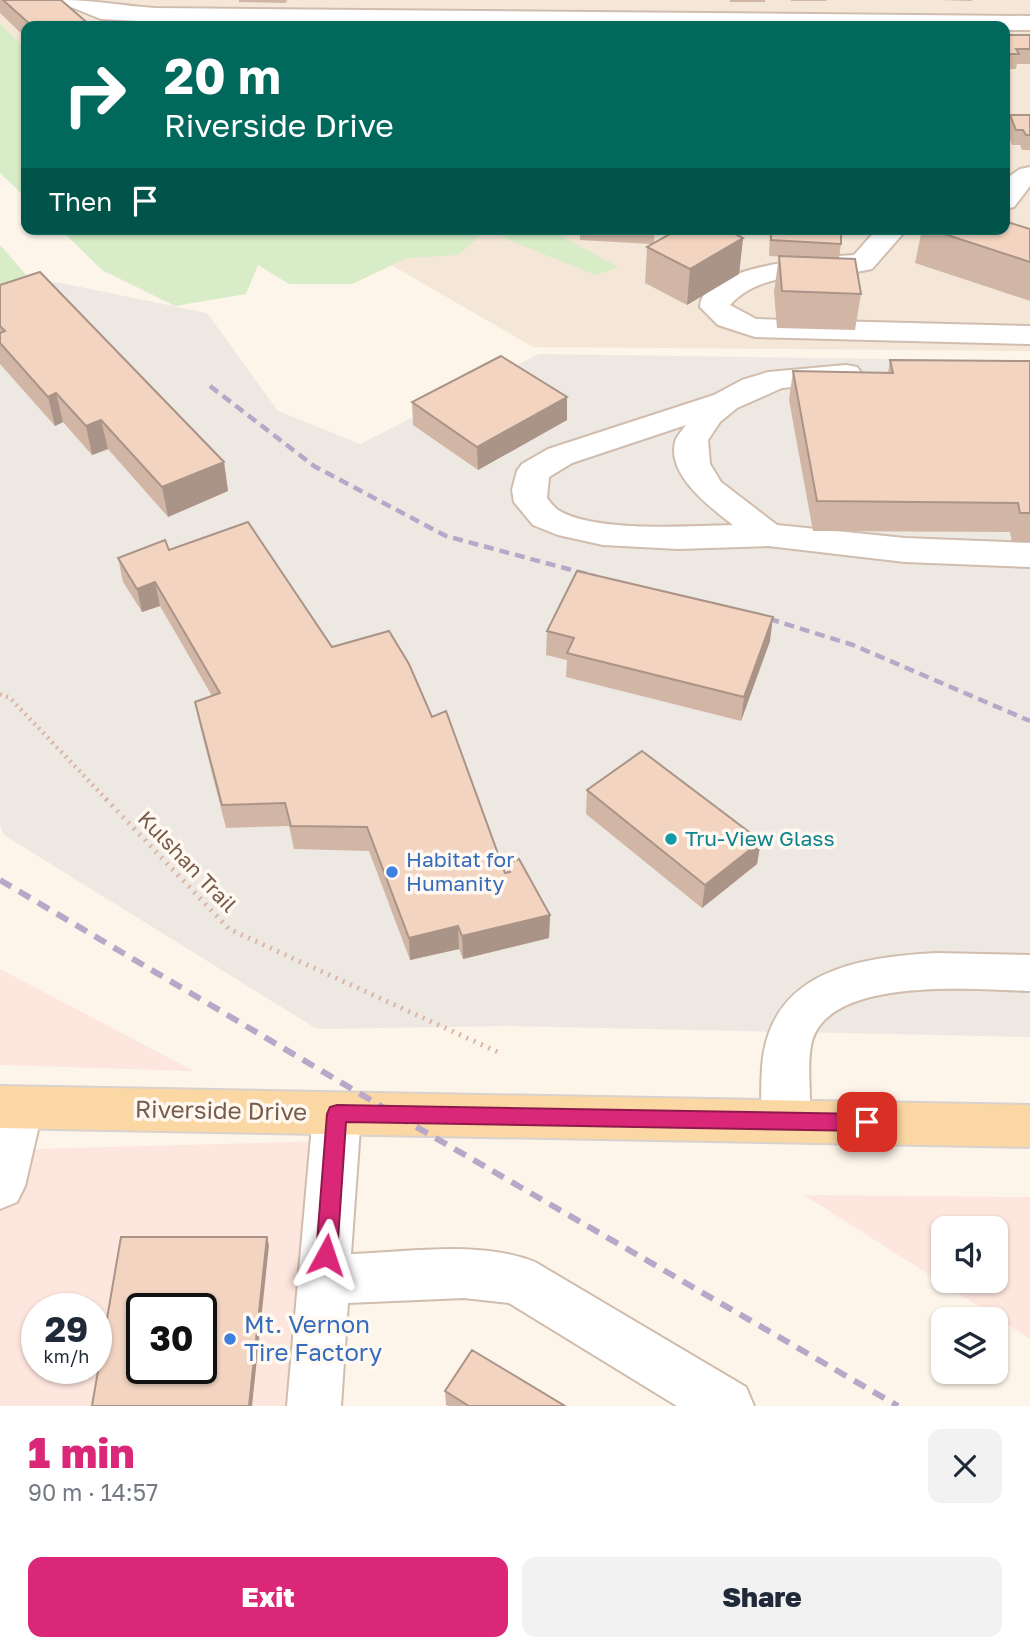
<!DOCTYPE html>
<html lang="en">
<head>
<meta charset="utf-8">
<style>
	:root { --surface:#fff; --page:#f2f2f3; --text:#1f2937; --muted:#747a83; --accent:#db2777 }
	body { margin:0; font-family:"Golos Text",sans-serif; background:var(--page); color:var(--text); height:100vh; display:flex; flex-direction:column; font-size:26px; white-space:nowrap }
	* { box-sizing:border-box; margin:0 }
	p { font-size:23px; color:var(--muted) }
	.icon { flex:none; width:38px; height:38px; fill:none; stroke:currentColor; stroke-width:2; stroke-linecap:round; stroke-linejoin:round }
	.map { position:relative; height:1406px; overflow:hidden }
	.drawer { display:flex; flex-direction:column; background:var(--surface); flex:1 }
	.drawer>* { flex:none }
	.top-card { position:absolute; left:21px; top:21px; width:989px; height:214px; border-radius:14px; box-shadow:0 2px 5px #0004; background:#00695c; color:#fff; overflow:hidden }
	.controls { position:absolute; left:931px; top:1216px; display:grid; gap:14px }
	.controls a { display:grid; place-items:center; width:77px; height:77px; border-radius:14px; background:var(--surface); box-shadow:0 2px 5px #0004; font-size:35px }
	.speed { position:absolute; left:21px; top:1293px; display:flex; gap:14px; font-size:35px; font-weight:700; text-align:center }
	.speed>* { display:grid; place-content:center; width:91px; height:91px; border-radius:50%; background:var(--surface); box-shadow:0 2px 5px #0004; line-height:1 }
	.speed small { font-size:18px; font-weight:400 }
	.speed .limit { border:4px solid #111; border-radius:10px; background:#fff; color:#111 }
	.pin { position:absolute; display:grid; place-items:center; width:60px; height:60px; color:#fff; margin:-30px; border-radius:14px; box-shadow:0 4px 10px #0006 }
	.me { position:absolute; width:77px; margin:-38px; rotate:5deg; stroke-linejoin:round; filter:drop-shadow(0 0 5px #0008) }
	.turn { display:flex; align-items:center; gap:24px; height:147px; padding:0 28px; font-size:32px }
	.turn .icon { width:91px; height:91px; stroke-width:2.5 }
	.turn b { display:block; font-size:49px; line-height:60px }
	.then { display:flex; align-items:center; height:66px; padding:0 28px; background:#0003; gap:14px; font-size:26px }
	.round { display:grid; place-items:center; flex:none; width:74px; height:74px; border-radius:14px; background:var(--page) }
	.head { display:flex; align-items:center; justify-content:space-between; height:119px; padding:0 28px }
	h1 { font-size:42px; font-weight:800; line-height:52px; color:var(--accent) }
	.cta { display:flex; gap:14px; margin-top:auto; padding:14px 28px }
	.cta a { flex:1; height:80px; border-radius:14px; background:var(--accent); color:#fff; font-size:28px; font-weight:800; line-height:80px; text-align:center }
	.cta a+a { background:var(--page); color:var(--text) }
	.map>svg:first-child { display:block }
</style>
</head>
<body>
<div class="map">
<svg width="1030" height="1406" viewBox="0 0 1030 1406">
	<rect width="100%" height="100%" fill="#fdf5ea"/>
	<path fill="#f5e7d8" d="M0,0H1030V351L533,347L329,229H1004V26H26V48L0,24Z"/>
	<path fill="#fde6de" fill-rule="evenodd" d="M0,969L194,1071L0,1065Z
		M326,1141L307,1406H0V1150ZM37,1309H96V1368H37ZM142,1309H201V1368H142Z
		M804,1195L1030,1197V1339ZM943,1228H996V1281H943Z"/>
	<path fill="#eee8e3" d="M56,282L207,313L278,411L360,444L539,354L1030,361V1037L509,1026L317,1029L4,835L0,826V296Z"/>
	<path fill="#d7ecc7" d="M0,24L26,48V198L0,173Z
		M60,229H488L458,255L407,258L352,284H289L258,265L246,294L175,306L102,270Z
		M497,229H549L618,267L596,275L506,239Z
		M0,245L35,285L0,293Z"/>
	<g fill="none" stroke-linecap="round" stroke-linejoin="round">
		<defs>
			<path id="minor" d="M62,0C94,0 123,6 155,8L1030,16V30H1004V26L155,22L101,19L66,5Z
				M1030,167V186L1014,207L1004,209V180L1020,169Z
				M877,229H907L872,269C826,280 765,266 730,305L756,319L1030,326V344L755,337L718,325L700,307C701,265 824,257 854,255Z
				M846,365L857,367L862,374L857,381L782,388L737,408L720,422L708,440L710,464L721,482L777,525L905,538L1030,543V567L905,562L768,546L678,549L603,545L558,535L533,525L514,502L512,490L517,471L522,464L548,449L714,395L742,380L768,372ZM686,425C683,429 678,435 676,439C664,473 710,507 733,525C689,526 595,533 558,510C554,507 550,502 547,498L549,477L572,463Z
				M937,953L1030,955V991C978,990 831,975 812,1041C804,1073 817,1107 803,1136L786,1142L769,1136C759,1115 761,1090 762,1067C769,971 858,957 937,953Z
				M19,1087L36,1093L43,1108L25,1186L17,1202L0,1209V1098L2,1093Z
				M337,1093L354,1099L361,1114L351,1254C410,1252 479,1240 535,1262L746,1387L754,1406H677L509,1303L464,1298L348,1303L341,1406H287L313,1114L320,1099Z"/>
			<path id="major" d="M0,1086L1030,1105V1147L0,1128Z"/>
		</defs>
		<use href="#minor" stroke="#d0bdae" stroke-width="4"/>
		<use href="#major" stroke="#d9d1cd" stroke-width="4"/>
		<path stroke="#d9b7a3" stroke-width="4.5" stroke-dasharray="2 4.5" stroke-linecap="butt" d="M0,694L10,698L108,801"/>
		<path stroke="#d9b7a3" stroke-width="5" stroke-dasharray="2 6" stroke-linecap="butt" d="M106,799L229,929L502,1054"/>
		<use href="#minor" fill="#fff" fill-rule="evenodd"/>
		<use href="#major" fill="#fbd8a3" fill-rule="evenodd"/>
		<path stroke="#b8a7c8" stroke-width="4.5" stroke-dasharray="10 6" stroke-linecap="butt" d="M210,386L314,466L446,536L594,576
			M754,614L853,645L1030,721"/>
		<path stroke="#b8a7c8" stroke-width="6" stroke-dasharray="13 9" stroke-linecap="butt" d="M0,880L396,1115L898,1406"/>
	</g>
	<path fill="#d1b6a6" d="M0,0H61L91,26H26V38L0,13Z
		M239,0H287L286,3L239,2Z
		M730,0H765V2H730Z
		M791,0H827L826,1H791Z
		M940,0H972L971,1Z
		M1004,35H1030V64H1017L1016,69H1004Z
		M1010,115H1030V150H1022L1020,145H1012L1007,130Z
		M580,229H655L654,243L743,238L739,274L687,305L645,283L647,247L651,244L580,240Z
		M770,229H841V244L839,258L861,294L855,330L777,328L774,292L779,256L788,257L769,256Z
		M922,229H1030V301L915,263Z
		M0,285L224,462L228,491L168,517L108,449L92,455L63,422L55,426L0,364Z
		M890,360L1030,361V542H1012L1010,532L813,531L789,400L793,371L888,373Z
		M412,402L567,420L478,470L413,425Z
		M169,550L332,647L432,717L505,873L507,872V863L550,915L549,938L463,959L459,949L410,960L369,851L294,849L289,826L226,828L200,726L195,702L212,696L160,606L142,612L123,582L118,558Z
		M547,631L770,641L741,721L566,677L567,660L546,655Z
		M587,790L761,841L757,864L702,908L586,814Z
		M445,1391L565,1406H448L446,1405Z"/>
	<path fill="#aa9487" d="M743,238L739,274L687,305L690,269Z
		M56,393L63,422L55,426L48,397Z
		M567,397V420L478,470L477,447Z
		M101,420L108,449L92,455L86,426Z
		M224,462L228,491L168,517L162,487Z
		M155,582L160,606L142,612L137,589Z
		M773,617L770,641L741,721L744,697Z
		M761,841L757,864L702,908L705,885Z
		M550,915L549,938L463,959L462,936Z
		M458,926L459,949L410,960L409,938Z
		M267,1237L269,1245L252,1406H249Z"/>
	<path fill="#f3d4c1" stroke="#aa9487" stroke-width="2" fill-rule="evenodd" d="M3,0H61L91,26H32Z
		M1004,35H1030V49H1016L1019,54H1004Z
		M1010,115H1030V135H1026L1023,130H1016Z
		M1004,221L1030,229V262L929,229H1004Z
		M679,229H726L743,238L690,269L647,247Z
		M771,229H841V244L771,240Z
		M779,256L855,259L861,294L782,291Z
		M40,272L224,462L162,487L101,420L86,426L56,393L48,397L0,343V333L5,331L0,326V285Z
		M501,356L567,397L477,447L412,402Z
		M890,360L1030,361V513H1020L1018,503L817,501L793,371L893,373Z
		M248,522L332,647L389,631L409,664L432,717L446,711L505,873L510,872L507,863L519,859L550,915L462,936L458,926L409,938L367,827L291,826L285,803L222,805L195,702L220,693L155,582L137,589L118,558L165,540L169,550Z
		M577,571L773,617L744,697L567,653L574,638L547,631Z
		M642,751L761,841L705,885L587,790Z
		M121,1237H267L249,1406H92ZM142,1309H201V1368H142Z
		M472,1350L565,1406H469L445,1391Z"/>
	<path fill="#db2777" stroke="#8e194d" stroke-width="2" d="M337,1105L867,1114L874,1116L877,1122L874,1129L867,1131L346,1122L337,1255L334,1262L326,1265L319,1262L316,1255L327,1114L330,1107Z"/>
	<circle fill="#0f9aa8" stroke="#fff9f1" stroke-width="2.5" cx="671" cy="839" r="7"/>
	<g fill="#3f7fe0" stroke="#fff9f1" stroke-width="2.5">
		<circle cx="392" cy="872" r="7"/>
		<circle cx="230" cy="1339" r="7"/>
	</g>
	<g text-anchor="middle" stroke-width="7" stroke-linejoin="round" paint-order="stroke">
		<g font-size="21" fill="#0d838f" stroke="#fff9f1" text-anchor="start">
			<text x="685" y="846">Tru-View Glass</text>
		</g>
		<g font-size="21" fill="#366cbe" stroke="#fff9f1" text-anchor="start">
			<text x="406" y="867">Habitat for<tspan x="406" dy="24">Humanity</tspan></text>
		</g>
		<g font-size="21" fill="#795b4c" stroke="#fff9f1">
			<text transform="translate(187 862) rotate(46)" y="7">Kulshan Trail</text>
		</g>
		<g font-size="24" fill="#795b4c" stroke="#fff9f1">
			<text transform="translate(221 1111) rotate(1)" y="8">Riverside Drive</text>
		</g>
		<g font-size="24" fill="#366cbe" stroke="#fff9f1" text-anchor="start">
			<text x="244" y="1333">Mt. Vernon<tspan x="244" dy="28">Tire Factory</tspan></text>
		</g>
	</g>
</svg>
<div class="controls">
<a><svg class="icon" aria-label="sound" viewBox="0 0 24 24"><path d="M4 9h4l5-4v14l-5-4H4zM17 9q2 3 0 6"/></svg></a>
<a><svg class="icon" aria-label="layers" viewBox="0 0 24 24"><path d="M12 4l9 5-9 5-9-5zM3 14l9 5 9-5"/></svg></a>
</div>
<div class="speed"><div>29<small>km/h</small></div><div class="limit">30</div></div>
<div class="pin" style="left:867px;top:1122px;background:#d93025"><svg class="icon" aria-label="arrive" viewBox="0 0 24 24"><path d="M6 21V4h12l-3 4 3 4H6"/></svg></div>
<svg class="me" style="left:326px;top:1255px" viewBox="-20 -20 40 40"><path d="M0-17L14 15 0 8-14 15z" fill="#db2777" stroke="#fff" stroke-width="4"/></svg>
<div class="top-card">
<div class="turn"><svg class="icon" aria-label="right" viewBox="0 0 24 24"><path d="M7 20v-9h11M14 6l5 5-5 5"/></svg><div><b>20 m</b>Riverside Drive</div></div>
<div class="then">Then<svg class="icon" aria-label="arrive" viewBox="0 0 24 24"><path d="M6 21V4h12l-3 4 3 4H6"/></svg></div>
</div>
</div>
<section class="drawer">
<div class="head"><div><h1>1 min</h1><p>90 m · 14:57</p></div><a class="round"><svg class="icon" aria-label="close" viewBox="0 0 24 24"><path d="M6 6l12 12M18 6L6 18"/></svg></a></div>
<div class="cta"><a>Exit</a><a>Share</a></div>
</section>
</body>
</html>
